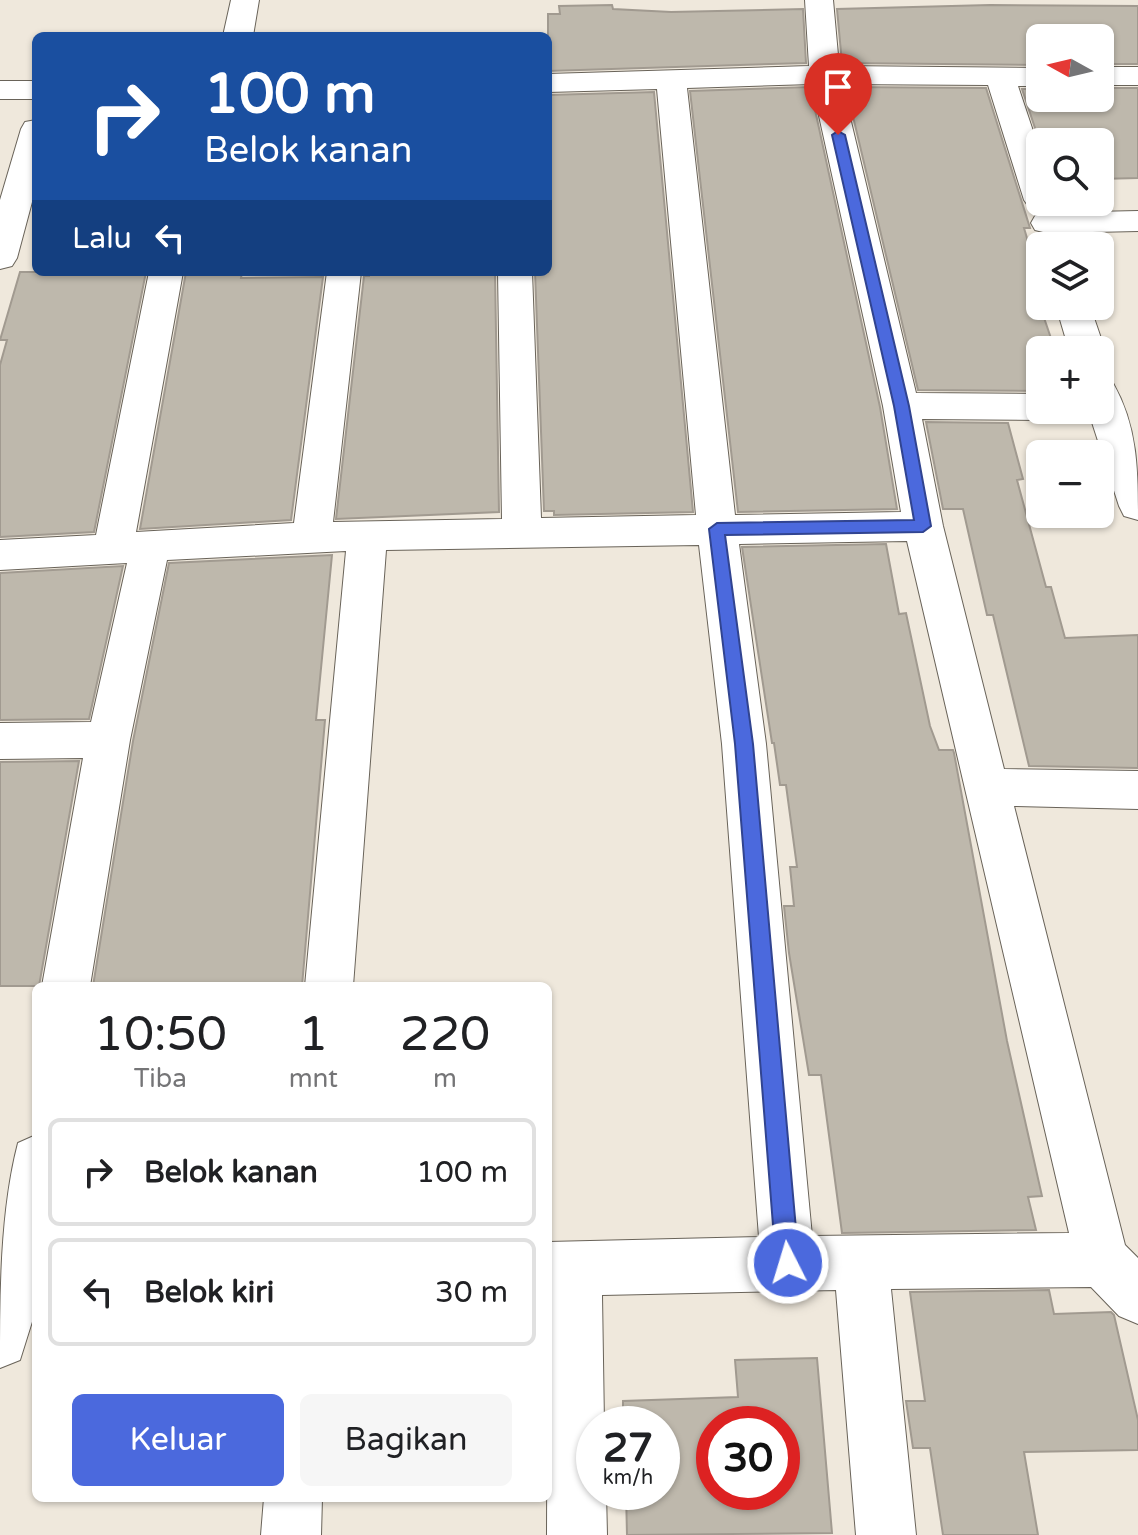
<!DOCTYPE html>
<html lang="id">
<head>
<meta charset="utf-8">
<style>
	:root { --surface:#fff; --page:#f6f6f6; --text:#202124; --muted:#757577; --line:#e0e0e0; --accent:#4b69dd }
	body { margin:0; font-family:"Varela Round",sans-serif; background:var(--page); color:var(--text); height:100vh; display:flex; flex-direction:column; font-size:30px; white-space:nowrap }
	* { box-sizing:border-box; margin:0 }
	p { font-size:26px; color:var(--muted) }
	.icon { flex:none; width:44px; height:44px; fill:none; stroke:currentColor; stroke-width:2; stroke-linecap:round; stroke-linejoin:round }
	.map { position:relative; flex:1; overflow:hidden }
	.sheet { position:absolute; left:32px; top:982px; width:520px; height:520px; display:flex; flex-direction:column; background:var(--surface); border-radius:12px; box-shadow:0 2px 6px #0004 }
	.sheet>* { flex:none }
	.top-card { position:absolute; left:32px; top:32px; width:520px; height:244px; border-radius:12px; box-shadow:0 2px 6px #0004; background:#1a4fa0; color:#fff; overflow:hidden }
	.needle { width:52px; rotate:278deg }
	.fabs { position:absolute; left:1026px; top:24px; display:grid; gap:16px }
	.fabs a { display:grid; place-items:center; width:88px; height:88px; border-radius:12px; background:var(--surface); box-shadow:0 2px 6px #0004; font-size:40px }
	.speed { position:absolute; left:576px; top:1406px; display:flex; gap:16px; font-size:40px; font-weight:700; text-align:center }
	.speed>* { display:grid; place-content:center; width:104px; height:104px; border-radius:50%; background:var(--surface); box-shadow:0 2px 6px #0004; line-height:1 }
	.speed small { font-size:20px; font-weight:400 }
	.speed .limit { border:12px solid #d22; background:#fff; color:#111 }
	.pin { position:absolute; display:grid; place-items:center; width:68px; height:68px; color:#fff; margin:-82px -34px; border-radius:50% 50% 50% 0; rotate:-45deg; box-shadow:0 0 8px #0007 }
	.pin .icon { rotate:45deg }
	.me { position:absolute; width:88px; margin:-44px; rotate:355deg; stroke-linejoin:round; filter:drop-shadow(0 0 6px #0008) }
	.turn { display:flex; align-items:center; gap:28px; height:168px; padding:0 40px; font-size:36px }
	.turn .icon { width:104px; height:104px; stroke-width:2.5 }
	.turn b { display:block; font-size:56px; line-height:68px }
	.then { display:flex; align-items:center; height:76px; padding:0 40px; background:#0003; gap:16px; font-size:30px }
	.eta { display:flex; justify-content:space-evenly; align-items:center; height:136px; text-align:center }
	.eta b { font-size:48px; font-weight:600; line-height:56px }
	.button { display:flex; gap:16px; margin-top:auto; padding:16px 40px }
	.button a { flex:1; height:92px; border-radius:12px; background:var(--accent); color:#fff; font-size:32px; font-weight:600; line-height:92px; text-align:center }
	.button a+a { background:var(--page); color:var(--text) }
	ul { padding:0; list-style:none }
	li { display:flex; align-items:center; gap:24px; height:108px; margin:0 16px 12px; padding:0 24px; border:4px solid var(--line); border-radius:12px }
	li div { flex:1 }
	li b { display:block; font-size:30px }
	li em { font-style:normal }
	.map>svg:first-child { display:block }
</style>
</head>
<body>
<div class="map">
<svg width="1138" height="1535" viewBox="0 0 1138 1535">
	<rect width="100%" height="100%" fill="#efe8dc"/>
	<path fill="#beb8ac" stroke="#a19a90" stroke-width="2" fill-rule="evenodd" d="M612,5L613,9L671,12L803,9L806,63L548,71V14H560L559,6Z
		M990,5L1138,6V64H1100V38H1040V65L842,63L837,9Z
		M810,87L880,407L897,509L738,512L690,91Z
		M846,87L986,88L1030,228H1024L1040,282V306L1055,350H1040V391L918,390Z
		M1100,88H1138V178L1100,179V142L1040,143L1022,89H1040V98H1100Z
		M654,92L693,512L554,515V511H544L535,272H548V95Z
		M20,272H146L94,532L0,537V365L7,340H0Z
		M186,272H242L241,278L323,277L291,520L140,529Z
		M369,272H495L499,512L336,519L364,276H369Z
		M926,422L1008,423L1023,479L1017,480L1046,587H1051L1065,638L1138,635V768L1029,766L993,615H987L963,509H943Z
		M886,544L899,614L906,613L930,726L939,750H953L954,753L1007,1041L1042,1196L1028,1197L1036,1230L842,1233L821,1075H809L789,953L784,906H794L790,867H797L786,785H780L774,743H772L742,547Z
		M332,555L316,720H325L302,986H93L133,741L169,563Z
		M123,566L89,719L0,720V573Z
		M79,761L39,986H0V762Z
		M1049,1290L1054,1314L1111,1312L1114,1315L1138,1420V1450L1024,1452L1038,1535H943L930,1448H913L906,1401H925L910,1292Z
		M817,1358L832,1533L627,1535L626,1492H662V1424H623V1401L738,1397L735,1360ZM714,1424H782V1492H714Z"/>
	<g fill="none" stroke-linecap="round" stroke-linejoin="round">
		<defs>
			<path id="minor" d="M231,0H259L253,36H223Z
				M805,0H833L839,66L1040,68V86H1018L1040,152V202H1055L1051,207L1040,210L1029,207L1024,200L988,85L842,84L916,393L1040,394V410H1057L1053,416L1040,420L922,419L943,526L1004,769L1138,771V809L1014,806L1125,1245L1138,1258V1324L1119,1316L1091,1287L891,1289L916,1535H856L836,1290L602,1295L604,1424H594V1492H606L607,1535H547L548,1242L759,1237L722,744L699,545L386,550L353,986H305L346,551L167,560L130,740L90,986H42L83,758L0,759V723L91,722L127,563L0,570V540L96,535L149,272H183L136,532L294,523L327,272H361L333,522L502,519L498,272H532L541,518L696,515L657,89L548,92V74L809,66ZM812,84L883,406L901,512L735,515L687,88ZM907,541L1069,1233L812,1236L766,744L739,544Z
				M1100,67H1138V85H1100Z
				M0,81H36V99H0Z
				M36,120V187L17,258L12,266L0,269V200L21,129L25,122Z
				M1138,211V231L1047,233L1035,230L1031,223L1035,216L1047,213Z
				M1056,306H1090L1105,350L1100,358V350H1069Z
				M1100,379L1113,383C1138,427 1138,471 1138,520L1124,516L1119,506L1088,410H1100Z
				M36,1135V1309L20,1360L0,1368C0,1295 0,1212 18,1143Z
				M264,1498H322L321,1535H261Z"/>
		</defs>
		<use href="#minor" stroke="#696359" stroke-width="2"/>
		<use href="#minor" fill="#fff" fill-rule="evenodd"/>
	</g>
	<path fill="#4b69dd" stroke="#314490" stroke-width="2" d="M838,131L845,135L909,406L931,526L923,532L725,535L753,744L799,1263L796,1271L788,1275L780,1271L776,1263L735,744L709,529L717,523L914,520L894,406L832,135Z"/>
</svg>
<div class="fabs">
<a><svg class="needle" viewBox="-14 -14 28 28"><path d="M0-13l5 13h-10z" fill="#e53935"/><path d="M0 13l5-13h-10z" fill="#757577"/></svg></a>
<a><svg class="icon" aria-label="search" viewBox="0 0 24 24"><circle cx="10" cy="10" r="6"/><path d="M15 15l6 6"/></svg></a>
<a><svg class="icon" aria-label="layers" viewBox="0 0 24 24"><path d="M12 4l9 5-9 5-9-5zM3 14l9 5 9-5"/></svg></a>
<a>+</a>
<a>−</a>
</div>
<div class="speed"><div>27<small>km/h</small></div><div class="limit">30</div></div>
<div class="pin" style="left:838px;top:135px;background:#d93025"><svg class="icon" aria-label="arrive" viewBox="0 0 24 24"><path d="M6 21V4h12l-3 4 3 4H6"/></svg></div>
<svg class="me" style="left:788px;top:1263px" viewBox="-20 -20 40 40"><circle r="17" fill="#4b69dd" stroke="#fff" stroke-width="3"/><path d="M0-11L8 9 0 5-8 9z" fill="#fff"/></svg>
<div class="top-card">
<div class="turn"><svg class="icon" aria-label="right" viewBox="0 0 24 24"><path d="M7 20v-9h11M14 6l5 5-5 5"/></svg><div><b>100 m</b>Belok kanan</div></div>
<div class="then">Lalu<svg class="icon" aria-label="left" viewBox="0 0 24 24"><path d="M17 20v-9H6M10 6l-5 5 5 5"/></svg></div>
</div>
<section class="sheet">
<div class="eta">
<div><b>10:50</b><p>Tiba</p></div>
<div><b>1</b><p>mnt</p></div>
<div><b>220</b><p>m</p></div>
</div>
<ul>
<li><svg class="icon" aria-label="right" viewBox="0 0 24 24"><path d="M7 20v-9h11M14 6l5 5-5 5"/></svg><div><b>Belok kanan</b></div><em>100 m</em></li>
<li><svg class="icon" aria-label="left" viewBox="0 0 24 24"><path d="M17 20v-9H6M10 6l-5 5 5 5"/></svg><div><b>Belok kiri</b></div><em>30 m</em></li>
</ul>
<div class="button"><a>Keluar</a><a>Bagikan</a></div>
</section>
</div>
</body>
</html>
